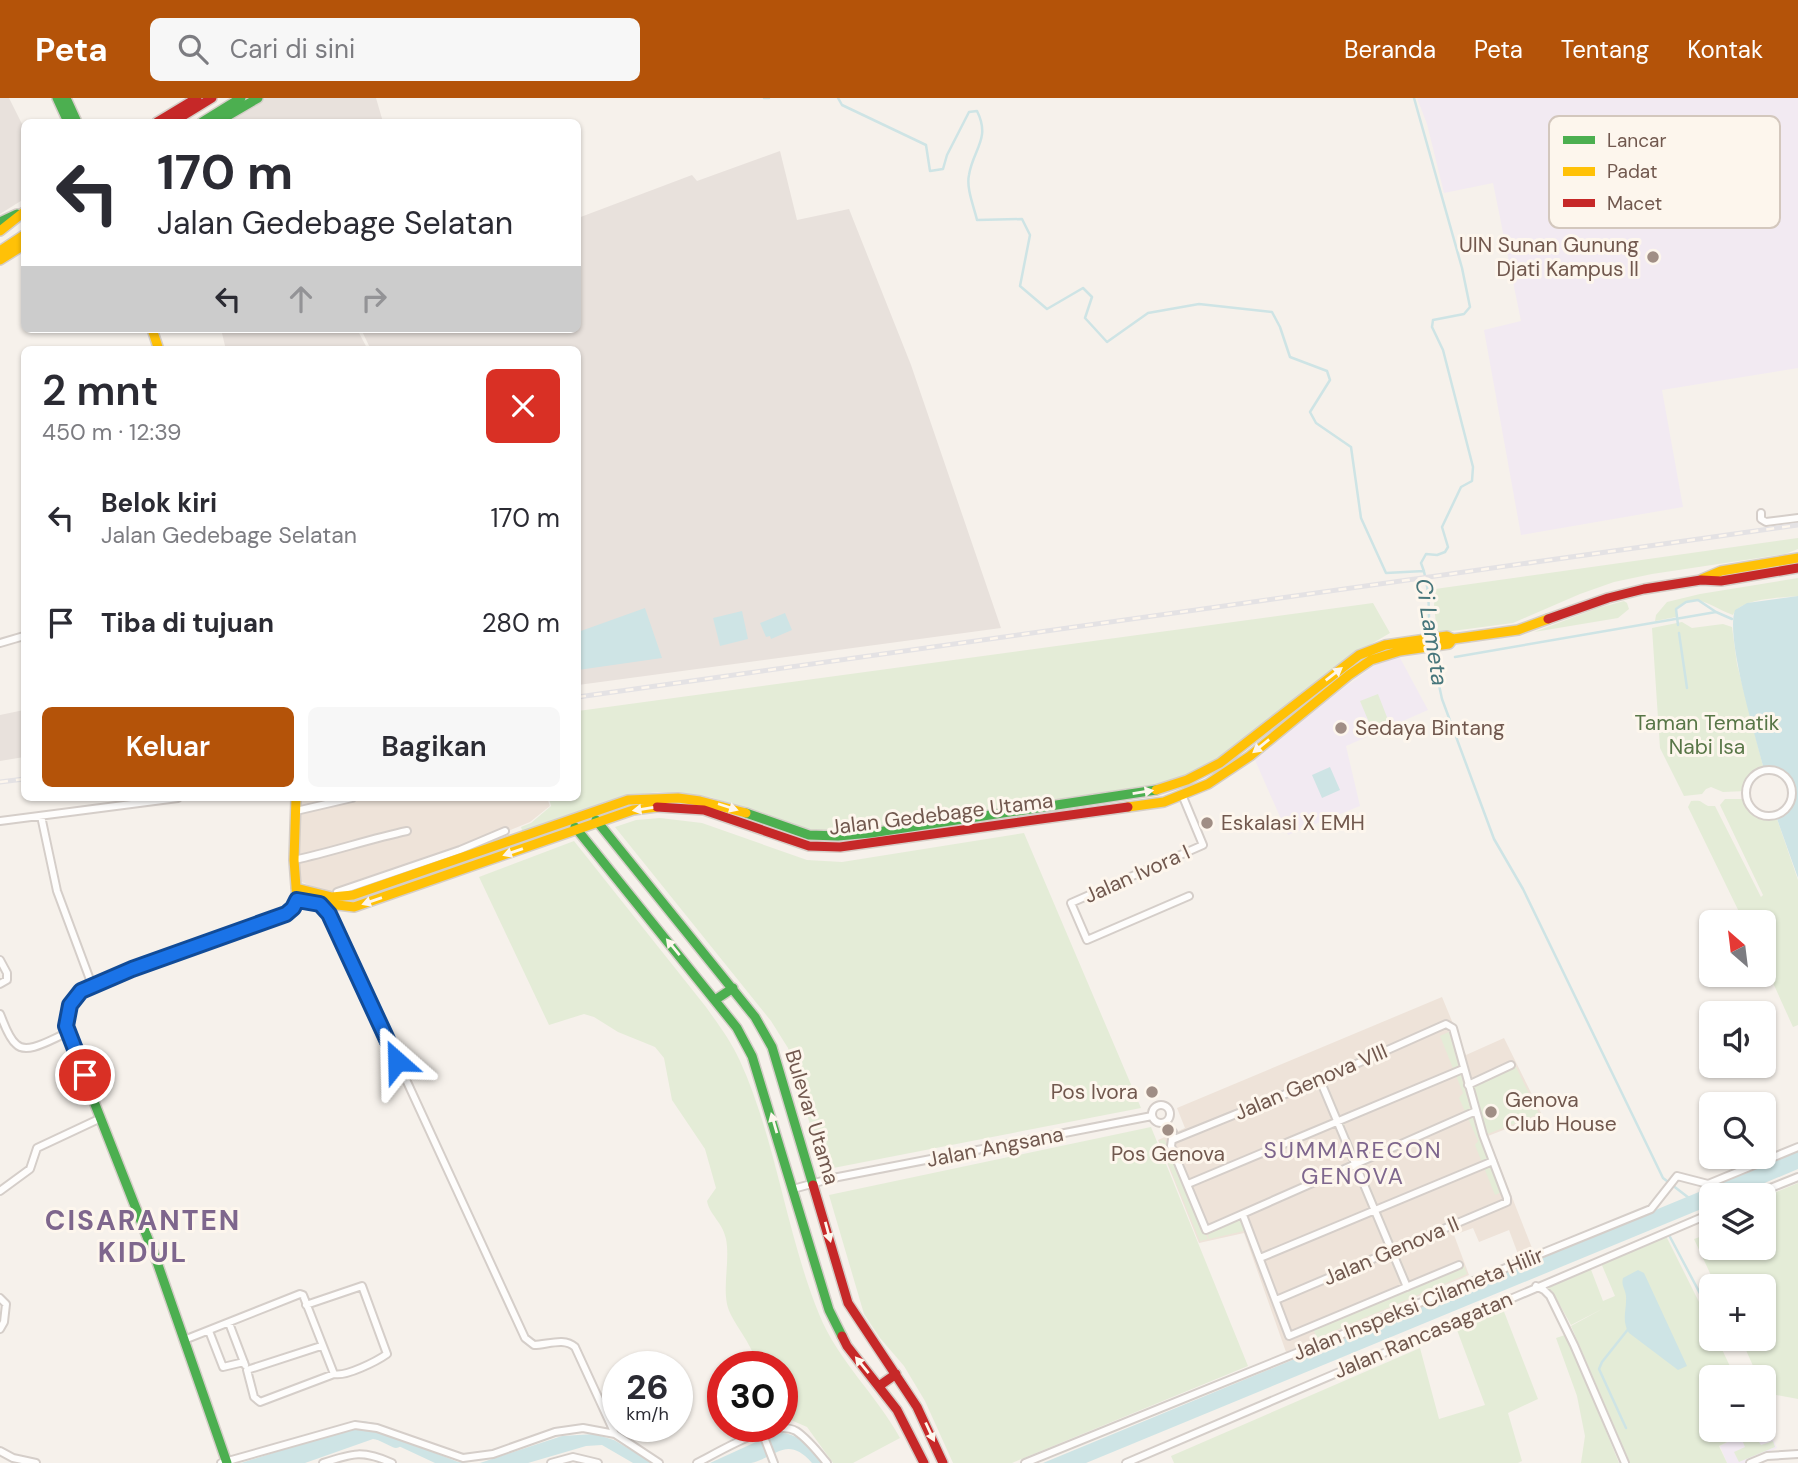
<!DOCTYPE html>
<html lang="id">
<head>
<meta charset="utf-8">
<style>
	:root { --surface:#fff; --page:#f7f7f7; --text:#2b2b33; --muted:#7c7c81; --accent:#b45309 }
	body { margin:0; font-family:"DM Sans",sans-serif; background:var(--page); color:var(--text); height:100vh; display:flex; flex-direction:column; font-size:26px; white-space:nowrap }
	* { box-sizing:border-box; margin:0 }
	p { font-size:23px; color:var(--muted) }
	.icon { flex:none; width:38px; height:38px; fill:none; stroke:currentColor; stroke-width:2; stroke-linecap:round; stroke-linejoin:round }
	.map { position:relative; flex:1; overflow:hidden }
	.side { position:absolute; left:21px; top:248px; width:560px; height:455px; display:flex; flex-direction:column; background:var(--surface); border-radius:10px; box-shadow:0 2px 5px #0004 }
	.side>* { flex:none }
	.top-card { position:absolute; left:21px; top:21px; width:560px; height:214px; border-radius:10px; box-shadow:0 2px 5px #0004; background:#fff; color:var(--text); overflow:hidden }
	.needle { width:46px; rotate:332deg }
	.buttons { position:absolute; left:1699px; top:812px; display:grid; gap:14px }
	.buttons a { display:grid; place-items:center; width:77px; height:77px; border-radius:10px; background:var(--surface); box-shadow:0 2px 5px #0004; font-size:35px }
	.speed { position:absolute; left:602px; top:1253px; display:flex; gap:14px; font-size:35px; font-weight:700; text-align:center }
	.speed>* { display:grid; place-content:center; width:91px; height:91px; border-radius:50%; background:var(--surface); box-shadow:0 2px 5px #0004; line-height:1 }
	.speed small { font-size:18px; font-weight:400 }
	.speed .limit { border:10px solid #d22; background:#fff; color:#111 }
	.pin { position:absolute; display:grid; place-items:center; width:60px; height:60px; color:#fff; margin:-30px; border:4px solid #fff; border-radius:50%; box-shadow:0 2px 7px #0007 }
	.me { position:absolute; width:77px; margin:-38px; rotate:335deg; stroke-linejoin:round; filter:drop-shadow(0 0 5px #0008) }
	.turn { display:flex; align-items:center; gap:24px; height:147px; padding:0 21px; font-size:32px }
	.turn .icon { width:91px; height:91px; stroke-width:2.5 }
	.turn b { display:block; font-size:49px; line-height:60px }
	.lanes { display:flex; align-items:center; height:66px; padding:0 21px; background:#0003; justify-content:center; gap:35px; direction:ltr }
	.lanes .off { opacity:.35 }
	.round { display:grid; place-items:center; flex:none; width:74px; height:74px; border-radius:10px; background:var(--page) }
	.head { display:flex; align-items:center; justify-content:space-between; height:119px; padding:0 21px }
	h1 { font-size:42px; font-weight:600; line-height:52px }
	.button { display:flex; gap:14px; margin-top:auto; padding:14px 21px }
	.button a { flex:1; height:80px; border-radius:10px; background:var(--accent); color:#fff; font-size:28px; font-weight:600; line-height:80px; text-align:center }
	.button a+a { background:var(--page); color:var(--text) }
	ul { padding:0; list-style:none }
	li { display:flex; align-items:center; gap:21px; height:105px; padding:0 21px }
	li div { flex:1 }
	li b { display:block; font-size:26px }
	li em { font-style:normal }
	header { display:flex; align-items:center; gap:42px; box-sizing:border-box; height:98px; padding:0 35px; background:var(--accent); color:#fff }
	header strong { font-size:33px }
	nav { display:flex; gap:38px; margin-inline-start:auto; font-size:24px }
	.search { width:490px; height:63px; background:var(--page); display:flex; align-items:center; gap:18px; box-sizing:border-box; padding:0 24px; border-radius:10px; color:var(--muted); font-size:26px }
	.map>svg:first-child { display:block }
</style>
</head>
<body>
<header>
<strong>Peta</strong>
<div class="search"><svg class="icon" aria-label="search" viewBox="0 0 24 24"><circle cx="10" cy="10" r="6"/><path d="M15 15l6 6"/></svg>Cari di sini</div>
<nav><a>Beranda</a><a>Peta</a><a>Tentang</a><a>Kontak</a></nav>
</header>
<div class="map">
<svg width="1798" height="1365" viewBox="0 0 1798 1365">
	<rect width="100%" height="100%" fill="#f6f1eb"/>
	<path fill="#eee3d9" d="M299,700H547L550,708L530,724L459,753L335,795L321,793L300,783Z
		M1442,899L1466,957L1504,940L1542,1017L1488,1038L1532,1150L1518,1156L1509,1132L1479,1144L1473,1130L1454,1137L1469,1177L1286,1254L1244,1135L1199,1145L1158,1042L1185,1030L1177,1010Z"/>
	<path fill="#e8e1dc" d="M0,0H9L24,30V101L0,116Z
		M263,0H376L383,24H225Z
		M780,53L797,122L849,111L911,267L1001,530L578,587V252H371L361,231H578V120L692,77L697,83Z
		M221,231H357L368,252H226Z
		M24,612V659L0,663V617Z"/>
	<path fill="#f2eaf2" d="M1417,0H1798V270L1662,292L1683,409L1521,437L1484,232L1521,223L1493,85L1444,95L1427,26Z
		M1399,558L1428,612L1346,648L1360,708L1288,737L1255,662L1337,595L1378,565Z
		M1764,1321L1777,1350L1744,1365H1727L1720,1348L1728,1344L1722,1332H1764Z"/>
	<path fill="#e4ecd7" d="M1798,440V451L1785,456L1652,476L1614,484L1580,496L1513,525L1437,535L1434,507L1435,491Z
		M1798,480V498C1781,500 1740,500 1733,517C1710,509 1699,493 1676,510V519L1655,523L1656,517L1667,504L1700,496Z
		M1624,503L1627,505L1629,511L1618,520L1534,534L1598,510Z
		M1373,505L1390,535L1344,562L1218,662L1197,674L1172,684L838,735L811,732L710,699L658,694L627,698L523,735L521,729L531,725L551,708L549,700H578V613Z
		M1682,524L1692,530L1723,526L1732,529L1737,566L1764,672L1751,681L1746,693L1723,694L1711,689L1706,691L1702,696L1684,698L1660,650L1652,530Z
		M1378,596L1390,627L1373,634L1360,603Z
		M1725,701H1746C1752,714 1761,720 1776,718L1798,782V927L1793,929L1764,865V824H1744L1688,709L1691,703C1703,702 1700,704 1708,708H1715L1761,799L1763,797L1720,707Z
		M660,720L702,725L807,762L842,764L1024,735L1141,1010L823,1072L788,950L771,923L615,729L636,722Z
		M574,743L706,909C718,926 731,943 740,963C776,1042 786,1135 819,1216C838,1263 876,1296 900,1340L853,1365H833L807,1329L784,1319L782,1315V1269H757C753,1244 731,1225 727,1206C723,1185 730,1162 726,1141C722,1123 710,1118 707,1103L716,1090L705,1051L672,1002L664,960L655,949L618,934L594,919L584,916L549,927L479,779Z
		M1449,934L1475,1027L1502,1094L1495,1097L1475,1047L1478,1043L1459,1000L1463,995L1440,938Z
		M1516,969L1539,1016L1485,1037L1472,989Z
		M1327,986L1409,1181L1400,1185L1318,989Z
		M1151,1029L1248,1268L1012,1365H953L925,1303L904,1268L880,1240L864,1216L829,1097Z
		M1164,1041L1168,1048L1208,1141L1200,1143L1159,1043Z
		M1798,1085V1301L1766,1295L1764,1279H1758L1741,1241H1764V1188H1716L1694,1141L1711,1135L1712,1150H1764V1099Z
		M1240,1122L1244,1133L1209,1141L1207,1134Z
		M1666,1138L1711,1228L1712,1241H1718L1719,1243L1712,1247L1719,1245L1735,1279H1712V1332H1722L1727,1344L1719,1348L1727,1365H1630L1571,1228L1604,1210L1571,1227L1552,1193L1544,1188L1590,1169L1603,1203L1615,1198L1601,1165Z
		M1464,1168L1467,1176L1317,1240L1313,1231Z
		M1503,1211L1538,1301L1508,1315L1522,1363L1518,1365H1174L1171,1358L1420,1250L1439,1321L1485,1307L1457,1232Z
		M1565,1237L1570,1245L1619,1365H1581L1585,1338L1577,1298L1556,1240Z
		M1738,1332H1752L1757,1344H1759L1761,1347L1773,1343L1775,1349L1739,1364L1734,1354L1745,1349Z"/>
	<path fill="#cee4e5" d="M1798,498V780L1776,718C1789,713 1794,703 1792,689C1787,676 1778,672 1764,672C1756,639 1725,540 1735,512L1747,505Z
		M645,510L662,560L578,572V534Z
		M742,513L748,541L720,548L713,520Z
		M785,515L792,532L771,541L770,538L766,539L760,525Z
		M1330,669L1340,692L1322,700L1312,677Z
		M1798,1053V1071L1736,1097H1712L1711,1107L1086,1365H1043Z
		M1638,1172L1644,1175L1687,1268L1678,1272L1629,1235C1621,1222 1627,1212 1626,1198C1625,1190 1621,1188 1623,1180Z
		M364,1333L390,1337L458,1364L469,1365H435L390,1344L373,1341L305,1365H241L323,1339Z
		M782,1335C800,1336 811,1351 823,1365H812C787,1337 777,1359 751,1365C738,1365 723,1365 710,1365L771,1337Z
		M594,1336L614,1342L653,1365H633L602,1347L586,1348L528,1365H480L562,1338Z"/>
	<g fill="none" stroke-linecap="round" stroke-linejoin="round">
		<path stroke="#cee4e5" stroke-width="2.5" d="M764,0H769
			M838,0L842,7L926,47L930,73L943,71L947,57L969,14L977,13C991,41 973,51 969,77C966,90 974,109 977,122L1022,121L1030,137L1020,188L1047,211L1083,190L1092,199L1085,220L1107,244L1148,215L1199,206L1272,214L1280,229L1290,259L1327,273L1330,282L1310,314L1316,325L1351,349L1361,420L1386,475L1424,473
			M1414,0L1462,170L1470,209L1464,216L1433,222L1432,229L1443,252L1473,369L1472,383L1461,389L1442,429L1448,449L1445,454L1437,457L1426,456L1421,465C1430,487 1429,513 1429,537
			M1678,527L1676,511L1686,504L1698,502L1716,514
			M1679,535L1687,590
			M1431,550L1442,601L1494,741L1523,791L1663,1080L1689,1100
			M1455,559L1716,514L1732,521
			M1432,562L1442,561
			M1669,1137L1712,1218
			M1722,1241L1725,1248
			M1626,1330L1599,1271L1602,1264L1629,1230"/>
		<path stroke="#cee4e5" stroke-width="14" d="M316,1344L361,1330L373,1332L396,1343"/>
		<path stroke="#d5cbc4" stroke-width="6" stroke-dasharray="6 3" stroke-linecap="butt" d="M1163,1030L1166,1037"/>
		<defs>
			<path id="street" d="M1761,415V421L1766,424L1798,420
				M0,545L24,538
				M1746 695a23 23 0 1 1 46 0a23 23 0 1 1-46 0Z
				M1183,699L1203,747L1071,805L1087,842L1189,798
				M296,713L352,700
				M41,718L57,793L92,887
				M0,723L178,700
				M294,762C332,754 369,741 407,733
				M337,794L460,752L505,733
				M322,807L333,823L525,1240L534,1247C547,1247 564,1239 575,1249L615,1336
				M0,862L7,875V882L0,886
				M0,916C4,925 8,939 16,946C27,958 55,939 67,935
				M1320,982L1407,1189
				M1468,987L1511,967
				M1152 1016a9 9 0 1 1 18 0a9 9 0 1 1-18 0Z
				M1173,1034L1171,1048L1206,1132L1476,1013
				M1172,1042L1320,982L1446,926L1453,930L1483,1037L1507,1100V1104L1276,1202
				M1188,1086L1463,971
				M793,1091L833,1080L1152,1018
				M0,1093L30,1071L37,1050L101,1020
				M1753,1097L1798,1079
				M1243,1117L1289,1238L1459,1167
				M1260,1160L1493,1063
				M1536,1188L1544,1192L1550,1198L1574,1247L1625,1365
				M0,1200L6,1206L4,1224L0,1231
				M229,1225L245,1267
				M209,1233L223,1269L244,1264
				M184,1242L300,1196L303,1197L334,1276C346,1279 377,1263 387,1256L362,1188L306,1207
				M321,1248L247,1272L254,1299L260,1304L334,1276
				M762,1334L774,1365
				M0,1353L13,1360L36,1365
				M221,1365L355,1327L377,1330L463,1360L493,1356L555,1334L583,1330L615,1336L659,1365
				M323,1365C353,1355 363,1352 392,1365
				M551,1365L573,1359L598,1365
				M697,1365C719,1354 773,1320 796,1333C808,1341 818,1354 827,1365
				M1025,1365L1651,1111L1677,1078L1708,1086L1798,1049
				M1126,1365L1712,1115
				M1750,1365L1767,1358L1798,1356"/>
			<path id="fast" d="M57,0L68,24
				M66,0L77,24
				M202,24L241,0
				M217,24L258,0
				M0,124L17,116
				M746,715L809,737L838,738L871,735L1156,692
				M596,722L755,919L772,949L813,1087
				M575,729L737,930L752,958L829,1212L842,1238
				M157,863C120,877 63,885 67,935L157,1164L227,1365
				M715,902L733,890"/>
			<path id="slow" d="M0,133L24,114
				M0,153L24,137
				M0,162L24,147
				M152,231L159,252
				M1702,481L1721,473L1798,460
				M1156,692L1187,682L1220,665L1359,557L1385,547L1447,538L1453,541
				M1128,709L1164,704L1208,686L1250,658L1349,577L1371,562L1400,553L1449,546L1453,541L1518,532L1548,521
				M296,790L332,799L353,797L628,702L678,700L700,703L746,715
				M297,802L354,809L633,712L657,709
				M157,863L290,814L297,802L294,762L296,700"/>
			<path id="jam" d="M157,24L197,0
				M173,24L212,0
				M1548,521L1608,500L1644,491L1701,482L1721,483L1798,470
				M657,709L704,712L809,748L840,749L1128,709
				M813,1087L848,1205L917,1309L943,1365
				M842,1238L847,1248L897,1312L924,1365
				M879,1288L896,1276"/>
		</defs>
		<use href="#street" stroke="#d5cec9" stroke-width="10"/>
		<use href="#fast" stroke="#d5cec8" stroke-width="12"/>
		<use href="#slow" stroke="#d5cec8" stroke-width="12"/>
		<use href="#jam" stroke="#d5cec8" stroke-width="12"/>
		<use href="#street" stroke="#fefdfc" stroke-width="6"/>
		<use href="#fast" stroke="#4caf50" stroke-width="9"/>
		<use href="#slow" stroke="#ffc107" stroke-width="9"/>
		<use href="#jam" stroke="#c62828" stroke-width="9"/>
		<defs>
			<path id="rail" d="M578,599L1798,427
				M0,684L24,681"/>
		</defs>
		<use href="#rail" stroke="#e4e2e4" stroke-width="5"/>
		<use href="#rail" stroke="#fdf6ed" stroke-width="2.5" stroke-dasharray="8" stroke-linecap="butt"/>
	</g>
	<defs><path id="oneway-solid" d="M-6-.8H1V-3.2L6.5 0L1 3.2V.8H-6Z" transform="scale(1.75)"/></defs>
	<g fill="#fdf6ed">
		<use href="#oneway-solid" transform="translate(1334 576) rotate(-38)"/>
		<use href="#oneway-solid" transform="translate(1261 648) rotate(141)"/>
		<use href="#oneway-solid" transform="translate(1143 694) rotate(-9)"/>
		<use href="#oneway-solid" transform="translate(728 709) rotate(18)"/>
		<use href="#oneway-solid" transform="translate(643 711) rotate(171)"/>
		<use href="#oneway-solid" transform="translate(513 754) rotate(161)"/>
		<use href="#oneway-solid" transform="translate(372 803) rotate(161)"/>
		<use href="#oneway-solid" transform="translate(673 849) rotate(-129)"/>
		<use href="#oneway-solid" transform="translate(774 1025) rotate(-106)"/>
		<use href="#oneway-solid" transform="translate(828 1134) rotate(75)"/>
		<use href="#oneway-solid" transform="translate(862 1267) rotate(-129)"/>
		<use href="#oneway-solid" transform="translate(930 1334) rotate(65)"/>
	</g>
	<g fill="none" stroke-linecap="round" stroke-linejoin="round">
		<defs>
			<path id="route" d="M85,977L66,928L70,907L81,893L132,871L286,816L293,810L297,802L320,806L329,816L397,963"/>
		</defs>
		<use href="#route" stroke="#114b97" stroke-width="18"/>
		<use href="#route" stroke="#1a73e8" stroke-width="12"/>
	</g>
	<g fill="#a08e85" stroke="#fdf6ed" stroke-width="2.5">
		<circle cx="1653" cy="159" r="7"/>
		<circle cx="1341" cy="630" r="7"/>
		<circle cx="1207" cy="725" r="7"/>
		<circle cx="1152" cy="994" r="7"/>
		<circle cx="1491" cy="1014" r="7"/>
		<circle cx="1168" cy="1032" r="7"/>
	</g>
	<g text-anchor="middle" stroke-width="6" stroke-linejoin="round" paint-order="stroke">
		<g font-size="21" fill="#71584e" stroke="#fdf6ed" text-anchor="start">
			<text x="1639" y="154" text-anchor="end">UIN Sunan Gunung<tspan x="1639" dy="24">Djati Kampus II</tspan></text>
			<text x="1355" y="637">Sedaya Bintang</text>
			<text x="1221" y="732">Eskalasi X EMH</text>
			<text x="1138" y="1001" text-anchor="end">Pos Ivora</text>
			<text x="1505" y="1009">Genova<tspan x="1505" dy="24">Club House</tspan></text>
			<text x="1168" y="1063" text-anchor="middle">Pos Genova</text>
		</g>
		<g font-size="21" fill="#587647" stroke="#fdf6ed">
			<text x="1707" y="632">Taman Tematik<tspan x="1707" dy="24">Nabi Isa</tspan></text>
		</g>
		<g font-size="21" fill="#71584e" stroke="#fdf6ed">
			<text transform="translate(941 716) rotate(-7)" y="7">Jalan Gedebage Utama</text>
			<text transform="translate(1137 776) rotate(-24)" y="7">Jalan Ivora I</text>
			<text transform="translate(1311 984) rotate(-23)" y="7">Jalan Genova VIII</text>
			<text transform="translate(812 1019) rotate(73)" y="7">Bulevar Utama</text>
			<text transform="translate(995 1049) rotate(-11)" y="7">Jalan Angsana</text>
			<text transform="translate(1391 1153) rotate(-23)" y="7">Jalan Genova II</text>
			<text transform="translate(1418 1206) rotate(-22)" y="7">Jalan Inspeksi Cilameta Hilir</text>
			<text transform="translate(1423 1237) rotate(-23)" y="7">Jalan Rancasagatan</text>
		</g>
		<g font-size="23" font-style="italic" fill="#47767b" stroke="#fdf6ed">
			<text transform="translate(1432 534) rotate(81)" y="8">Ci Lameta</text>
		</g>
		<g font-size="23" letter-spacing="2" fill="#7e668d" stroke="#fdf6ed">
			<text x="1353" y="1060">SUMMARECON<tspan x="1353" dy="26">GENOVA</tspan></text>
		</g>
		<g font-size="28" font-weight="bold" letter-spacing="2" fill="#7e668d" stroke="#fdf6ed">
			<text x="143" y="1132">CISARANTEN<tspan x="143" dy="32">KIDUL</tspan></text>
		</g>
	</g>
	<rect x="1549" y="18" width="231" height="112" rx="10" fill="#fdf6ed" stroke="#d3c7bd" stroke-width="2"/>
	<rect x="1563" y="38" width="32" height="8" fill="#4caf50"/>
	<rect x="1563" y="69" width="32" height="9" fill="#ffc107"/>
	<rect x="1563" y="101" width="32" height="8" fill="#c62828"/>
	<g font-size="19" fill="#71584e">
		<text x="1607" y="49">Lancar</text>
		<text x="1607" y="80">Padat</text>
		<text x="1607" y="112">Macet</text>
	</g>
</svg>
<div class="buttons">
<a><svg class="needle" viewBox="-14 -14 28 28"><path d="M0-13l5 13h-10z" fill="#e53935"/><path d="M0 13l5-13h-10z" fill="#7c7c81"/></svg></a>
<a><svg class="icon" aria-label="sound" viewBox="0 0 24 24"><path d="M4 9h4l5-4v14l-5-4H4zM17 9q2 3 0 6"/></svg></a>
<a><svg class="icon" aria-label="search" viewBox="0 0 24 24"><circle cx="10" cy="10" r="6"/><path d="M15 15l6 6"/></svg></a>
<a><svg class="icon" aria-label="layers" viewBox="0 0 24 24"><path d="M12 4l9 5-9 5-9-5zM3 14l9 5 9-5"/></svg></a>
<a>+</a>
<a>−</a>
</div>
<div class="speed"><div>26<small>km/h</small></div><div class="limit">30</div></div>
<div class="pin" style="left:85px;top:977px;background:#d93025"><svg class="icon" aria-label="arrive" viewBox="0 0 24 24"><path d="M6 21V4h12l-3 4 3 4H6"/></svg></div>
<svg class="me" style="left:397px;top:963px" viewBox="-20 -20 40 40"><path d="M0-17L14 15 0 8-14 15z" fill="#1a73e8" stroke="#fff" stroke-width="4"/></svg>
<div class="top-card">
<div class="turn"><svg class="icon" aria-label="left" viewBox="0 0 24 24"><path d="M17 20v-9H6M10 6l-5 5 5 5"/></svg><div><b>170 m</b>Jalan Gedebage Selatan</div></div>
<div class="lanes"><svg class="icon" aria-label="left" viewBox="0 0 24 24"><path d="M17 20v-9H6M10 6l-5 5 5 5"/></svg><svg class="icon off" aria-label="ahead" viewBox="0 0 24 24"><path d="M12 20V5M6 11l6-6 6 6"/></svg><svg class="icon off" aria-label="right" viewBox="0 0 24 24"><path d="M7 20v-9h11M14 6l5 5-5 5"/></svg></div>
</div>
<section class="side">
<div class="head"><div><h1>2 mnt</h1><p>450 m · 12:39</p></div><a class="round" style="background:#d93025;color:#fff"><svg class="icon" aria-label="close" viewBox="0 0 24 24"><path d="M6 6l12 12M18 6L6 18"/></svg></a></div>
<ul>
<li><svg class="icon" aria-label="left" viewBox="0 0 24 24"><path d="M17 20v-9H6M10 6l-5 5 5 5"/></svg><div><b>Belok kiri</b><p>Jalan Gedebage Selatan</p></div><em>170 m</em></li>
<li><svg class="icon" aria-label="arrive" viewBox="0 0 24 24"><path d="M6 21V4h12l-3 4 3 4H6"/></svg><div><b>Tiba di tujuan</b></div><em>280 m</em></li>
</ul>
<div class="button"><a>Keluar</a><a>Bagikan</a></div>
</section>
</div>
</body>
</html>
